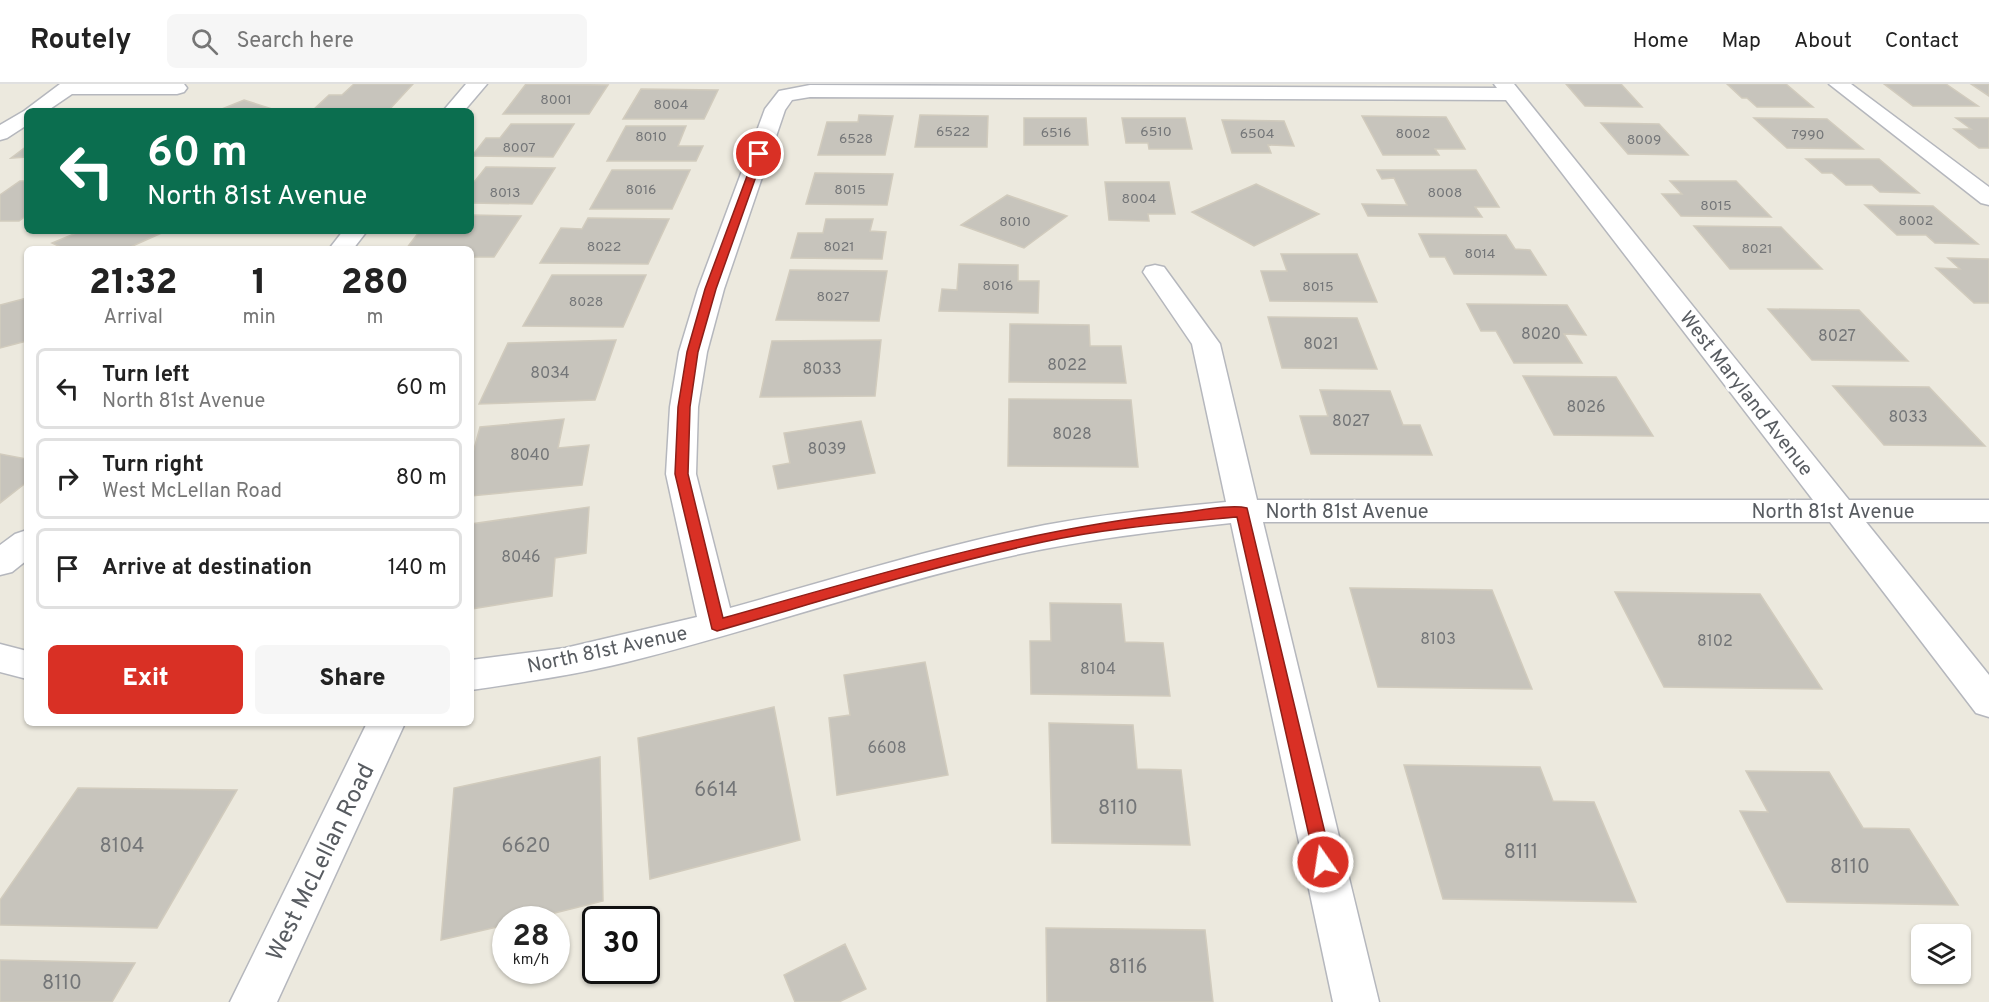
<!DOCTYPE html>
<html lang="en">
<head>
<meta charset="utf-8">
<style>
	:root { --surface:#fff; --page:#f6f6f6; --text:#222; --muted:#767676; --line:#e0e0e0; --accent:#d93025 }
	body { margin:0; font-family:Overpass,sans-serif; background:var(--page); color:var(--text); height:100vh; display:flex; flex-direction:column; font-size:22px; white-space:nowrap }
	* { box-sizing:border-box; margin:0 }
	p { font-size:20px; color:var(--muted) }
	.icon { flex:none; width:33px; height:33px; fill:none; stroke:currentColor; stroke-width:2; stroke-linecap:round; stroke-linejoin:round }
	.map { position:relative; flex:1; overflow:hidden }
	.sheet { position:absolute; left:24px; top:162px; width:450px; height:480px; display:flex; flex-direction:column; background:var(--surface); border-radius:9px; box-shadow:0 2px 4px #0004 }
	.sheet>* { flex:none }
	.banner { position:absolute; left:24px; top:24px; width:450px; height:126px; border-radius:9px; box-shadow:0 2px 4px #0004; background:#0b6e4f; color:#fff; overflow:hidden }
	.controls { position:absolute; left:1911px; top:840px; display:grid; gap:12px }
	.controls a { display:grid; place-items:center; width:60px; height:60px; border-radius:9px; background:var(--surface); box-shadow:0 2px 4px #0004; font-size:30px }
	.speed { position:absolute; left:492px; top:822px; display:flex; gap:12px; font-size:30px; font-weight:700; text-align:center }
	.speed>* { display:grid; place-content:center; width:78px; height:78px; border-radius:50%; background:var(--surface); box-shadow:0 2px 4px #0004; line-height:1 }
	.speed small { font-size:15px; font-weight:400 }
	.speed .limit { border:3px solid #111; border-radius:9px; background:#fff; color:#111 }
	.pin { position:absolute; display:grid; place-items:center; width:51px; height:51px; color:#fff; margin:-26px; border:3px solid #fff; border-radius:50%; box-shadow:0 2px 6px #0007 }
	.me { position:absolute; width:66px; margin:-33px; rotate:347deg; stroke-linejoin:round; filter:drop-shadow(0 0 4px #0008) }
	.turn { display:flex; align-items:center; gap:21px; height:126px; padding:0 24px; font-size:27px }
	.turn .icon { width:78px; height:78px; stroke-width:2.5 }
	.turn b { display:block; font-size:42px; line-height:51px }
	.eta { display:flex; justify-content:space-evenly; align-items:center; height:102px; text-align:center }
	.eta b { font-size:36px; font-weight:800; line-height:42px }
	.action { display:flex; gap:12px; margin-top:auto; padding:12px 24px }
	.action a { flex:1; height:69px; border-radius:9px; background:var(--accent); color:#fff; font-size:24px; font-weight:800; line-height:69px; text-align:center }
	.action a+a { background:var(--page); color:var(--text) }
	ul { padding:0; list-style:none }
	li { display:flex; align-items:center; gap:18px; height:81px; margin:0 12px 9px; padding:0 12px; border:3px solid var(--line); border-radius:9px }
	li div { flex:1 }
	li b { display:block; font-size:22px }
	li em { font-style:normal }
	header { display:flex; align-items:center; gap:36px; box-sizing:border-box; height:84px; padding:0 30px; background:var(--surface); border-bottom:2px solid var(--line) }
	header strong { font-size:28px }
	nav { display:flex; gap:33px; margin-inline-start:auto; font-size:21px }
	.search { width:420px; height:54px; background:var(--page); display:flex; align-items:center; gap:15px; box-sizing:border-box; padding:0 21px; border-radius:9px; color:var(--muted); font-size:22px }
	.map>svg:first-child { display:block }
</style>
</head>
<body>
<header>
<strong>Routely</strong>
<div class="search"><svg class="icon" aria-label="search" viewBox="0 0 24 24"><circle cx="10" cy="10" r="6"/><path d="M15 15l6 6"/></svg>Search here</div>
<nav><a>Home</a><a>Map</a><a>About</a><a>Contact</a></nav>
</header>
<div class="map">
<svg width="1989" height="918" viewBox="0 0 1989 918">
	<rect width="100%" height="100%" fill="#ece9de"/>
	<path fill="#c7c4bc" stroke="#d1cbbd" stroke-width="1.5" d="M354,0H413L388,27H312L329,11H342Z
		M526,0L608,1L589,30H503Z
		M1566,0H1621L1642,23L1585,22Z
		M1727,0H1786L1813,23H1757L1747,14H1742Z
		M1884,0H1946L1978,22H1913Z
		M1971,0H1989V12Z
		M641,5L718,6L704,35H623Z
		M244,16L272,25L217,27Z
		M859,31L893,32L885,71H818L827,38H858Z
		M920,31L988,32L987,63H915Z
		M1362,32L1446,33L1465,65H1435L1439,71H1383Z
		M1024,34H1086L1088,61H1024Z
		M1122,34H1185L1192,65H1149L1148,59H1126Z
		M1754,34L1827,35L1863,65L1787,64Z
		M1956,34H1989V64H1979L1954,45H1971Z
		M1222,36L1284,37L1294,62L1268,61L1271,69H1232Z
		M1601,39L1659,40L1688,71L1628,70Z
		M511,40H574L553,73L472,72L486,54H500Z
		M626,42H686L678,62H703L696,77H607Z
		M27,62V73L11,74Z
		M1806,75H1879L1919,109L1880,108L1872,101H1846L1832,89H1822Z
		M486,83L555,84L532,120L471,119V97H475Z
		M612,86H690L672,125H590Z
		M1377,86H1476L1499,123H1475L1482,133L1368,132L1362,120L1407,121L1394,94L1382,95Z
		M815,89L893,90L887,121L806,120Z
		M20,97H27V131L19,137H0V111Z
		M1670,97H1736L1771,133L1681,132L1662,110H1682Z
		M1105,98H1169L1175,130H1148L1149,137L1109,136Z
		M1256,100L1319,130L1254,162L1192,128Z
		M1007,111L1067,132L1024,164L961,141Z
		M1865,121L1933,122L1978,160L1935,159L1926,151H1897Z
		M471,131L521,132L494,173H471V165H406L419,148L471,147Z
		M588,134L669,135L648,180L540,179L561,144L582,145Z
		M826,135H873L870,147L886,148L882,175L791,174L798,149H823Z
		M1694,142L1781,143L1822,185H1730Z
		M81,147H166L126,165H65L52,159Z
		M1419,150L1506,151L1515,165L1530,166L1546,191L1454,190L1445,173H1430Z
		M1281,170H1357L1377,218L1270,217L1261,187H1287Z
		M1948,174L1989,175V219H1974L1936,184L1960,185Z
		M959,180L1018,181V197H1039L1038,229L939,227L942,205L957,206Z
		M790,186L887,187L879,237L776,236Z
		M552,191H646L623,243L523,242Z
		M27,214V257L0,264V221Z
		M1467,220L1567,221L1586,251L1564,250L1582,279H1514L1496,247H1481Z
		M1768,225L1859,226L1908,277L1812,276Z
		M1268,233L1357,234L1377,285L1282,284Z
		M1010,240L1089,241L1090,262H1121L1126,299L1009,298Z
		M616,256L595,316L479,320L508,259Z
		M881,256L875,312L760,313L772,257Z
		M1523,292L1616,293L1653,352L1554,351Z
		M1833,302L1929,303L1985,362L1884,361Z
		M1320,306L1390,307L1403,341H1420L1432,371L1311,370L1300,332H1328Z
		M1009,315L1131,316L1138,383L1008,382Z
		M564,335L558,364L589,361L582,401L471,412V376L480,343Z
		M861,337L875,389L778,405L773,382L790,379L784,349Z
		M0,370L27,375V398L0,419Z
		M589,423L586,469L555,474L552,512L471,525V440Z
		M1350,504L1492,506L1532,605L1378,603Z
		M1615,508L1760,510L1822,605L1664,603Z
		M1050,519L1121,520L1125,558L1163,559L1170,612L1031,610L1030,557H1051Z
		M925,578L948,691L837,711L829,634L850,631L844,591Z
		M774,623L800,756L650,795L638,654Z
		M1049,639L1133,641L1137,685L1181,686L1190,761L1052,759Z
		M600,673L603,817L527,836H506V841L441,856L454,704Z
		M1404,681L1540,683L1553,717L1594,718L1636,818L1443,815Z
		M1746,687L1829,688L1863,744L1909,745L1958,821L1787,818L1740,727L1768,728Z
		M78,704L237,706L157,844L0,841V816Z
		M1046,844L1205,846L1213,918H1047Z
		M845,860L866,905L839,918H795L784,891Z
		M0,876L135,879L112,918H0Z"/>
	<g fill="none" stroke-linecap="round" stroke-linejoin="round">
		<defs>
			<path id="minor" d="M60,0H184L187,4L184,8L177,10H72L47,27H27V41L7,54L0,56V41L24,27Z
				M466,0H487L464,27H443Z
				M1494,0H1514L1849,416H1989V438H1866L1989,591V633L1976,629L1830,438H1263L1379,918H1333L1231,439C1148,448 1066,458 985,478C864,507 747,548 627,578C575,591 524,598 471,606V576L565,564L697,533L666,390L670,323L679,268L698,205L765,25L779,7L810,1L1497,4ZM810,13L1506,16L1813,416H1257L1220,260L1164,183L1155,181L1146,183L1143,188L1192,260L1226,418C1165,424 1104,430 1045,441C938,462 835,495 730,524L696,390L698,323L707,268L724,205L785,26L792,16Z
				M1829,0H1851L1989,103V121L1981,119Z
				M343,147H367L353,165H329Z
				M27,446V476L12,488L0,491V461L15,450Z
				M0,560L27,567V595L0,588Z
				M367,639H405L277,918H230Z"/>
		</defs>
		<use href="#minor" stroke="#b5b7bd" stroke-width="3"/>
		<use href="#minor" fill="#fff" fill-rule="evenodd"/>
	</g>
	<path fill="#d93025" stroke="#8d1f18" stroke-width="1.5" d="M756,68L764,70L716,205L698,268L690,323L688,390L723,534C873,492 1023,445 1179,429C1197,427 1231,420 1247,424L1332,778L1330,784L1323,786L1317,784L1315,778L1237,433C1172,439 1106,444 1043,458C933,482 825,516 717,547L712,545L675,390L678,323L687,268L705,205Z"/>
	<g text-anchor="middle" stroke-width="6" stroke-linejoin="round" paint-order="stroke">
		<g font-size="14" fill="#747678">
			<text x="556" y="20">8001</text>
			<text x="671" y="25">8004</text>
			<text x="953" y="52">6522</text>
			<text x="1156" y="52">6510</text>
			<text x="1056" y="53">6516</text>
			<text x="1257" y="54">6504</text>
			<text x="1413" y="54">8002</text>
			<text x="1808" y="55">7990</text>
			<text x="651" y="57">8010</text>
			<text x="856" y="59">6528</text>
			<text x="1644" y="60">8009</text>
			<text x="519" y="68">8007</text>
			<text x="641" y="110">8016</text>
			<text x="850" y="110">8015</text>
			<text x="505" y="113">8013</text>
			<text x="1445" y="113">8008</text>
			<text x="1139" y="119">8004</text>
			<text x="1716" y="126">8015</text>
			<text x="1916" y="141">8002</text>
			<text x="1015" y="142">8010</text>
			<text x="604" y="167">8022</text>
			<text x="839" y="167">8021</text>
			<text x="1757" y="169">8021</text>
			<text x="1480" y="174">8014</text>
			<text x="998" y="206">8016</text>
			<text x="1318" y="207">8015</text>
			<text x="833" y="217">8027</text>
			<text x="586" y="222">8028</text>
		</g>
		<g font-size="16" fill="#747678">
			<text x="1541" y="255">8020</text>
			<text x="1837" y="257">8027</text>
			<text x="1321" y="265">8021</text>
			<text x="1067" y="286">8022</text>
			<text x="822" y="290">8033</text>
			<text x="550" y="294">8034</text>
			<text x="1586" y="328">8026</text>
			<text x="1908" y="338">8033</text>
			<text x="1351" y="342">8027</text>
			<text x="1072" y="355">8028</text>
			<text x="827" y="370">8039</text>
			<text x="530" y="376">8040</text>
			<text x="521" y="478">8046</text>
			<text x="1438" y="560">8103</text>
			<text x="1715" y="562">8102</text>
			<text x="1098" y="590">8104</text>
			<text x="887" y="669">6608</text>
		</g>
		<g font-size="20" fill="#585c61" stroke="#fff">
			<text transform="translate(1747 309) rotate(52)" y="7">West Maryland Avenue</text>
			<text x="1347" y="434">North 81st Avenue</text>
			<text x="1833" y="434">North 81st Avenue</text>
			<text transform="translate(607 565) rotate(-12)" y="7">North 81st Avenue</text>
		</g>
		<g font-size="20" fill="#747678">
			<text x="716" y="712">6614</text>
			<text x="1118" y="730">8110</text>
			<text x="122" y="768">8104</text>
			<text x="526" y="768">6620</text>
			<text x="1521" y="774">8111</text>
			<text x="1850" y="789">8110</text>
			<text x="1128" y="889">8116</text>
			<text x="62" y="905">8110</text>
		</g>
		<g font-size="24" fill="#585c61" stroke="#fff">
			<text transform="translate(320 778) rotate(-64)" y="8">West McLellan Road</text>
		</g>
	</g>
</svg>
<div class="controls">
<a><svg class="icon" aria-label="layers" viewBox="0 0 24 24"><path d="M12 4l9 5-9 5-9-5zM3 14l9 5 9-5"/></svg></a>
</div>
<div class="speed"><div>28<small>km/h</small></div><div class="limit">30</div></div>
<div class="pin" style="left:759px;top:70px;background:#d93025"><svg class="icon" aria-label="arrive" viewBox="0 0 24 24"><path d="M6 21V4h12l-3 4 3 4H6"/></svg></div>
<svg class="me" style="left:1323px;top:778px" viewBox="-20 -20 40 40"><circle r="17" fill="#d93025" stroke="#fff" stroke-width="3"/><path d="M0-11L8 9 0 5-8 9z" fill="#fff"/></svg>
<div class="banner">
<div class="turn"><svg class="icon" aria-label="left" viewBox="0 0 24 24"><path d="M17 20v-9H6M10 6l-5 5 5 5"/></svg><div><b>60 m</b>North 81st Avenue</div></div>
</div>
<section class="sheet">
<div class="eta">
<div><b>21:32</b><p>Arrival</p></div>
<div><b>1</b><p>min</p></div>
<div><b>280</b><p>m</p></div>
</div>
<ul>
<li><svg class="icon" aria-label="left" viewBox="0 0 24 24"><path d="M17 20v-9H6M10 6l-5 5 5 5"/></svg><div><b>Turn left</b><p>North 81st Avenue</p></div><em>60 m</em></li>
<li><svg class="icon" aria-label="right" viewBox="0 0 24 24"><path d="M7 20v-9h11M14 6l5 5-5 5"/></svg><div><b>Turn right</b><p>West McLellan Road</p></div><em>80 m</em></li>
<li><svg class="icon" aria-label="arrive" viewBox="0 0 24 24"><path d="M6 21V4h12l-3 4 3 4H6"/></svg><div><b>Arrive at destination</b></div><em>140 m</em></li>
</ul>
<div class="action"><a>Exit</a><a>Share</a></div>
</section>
</div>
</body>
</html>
